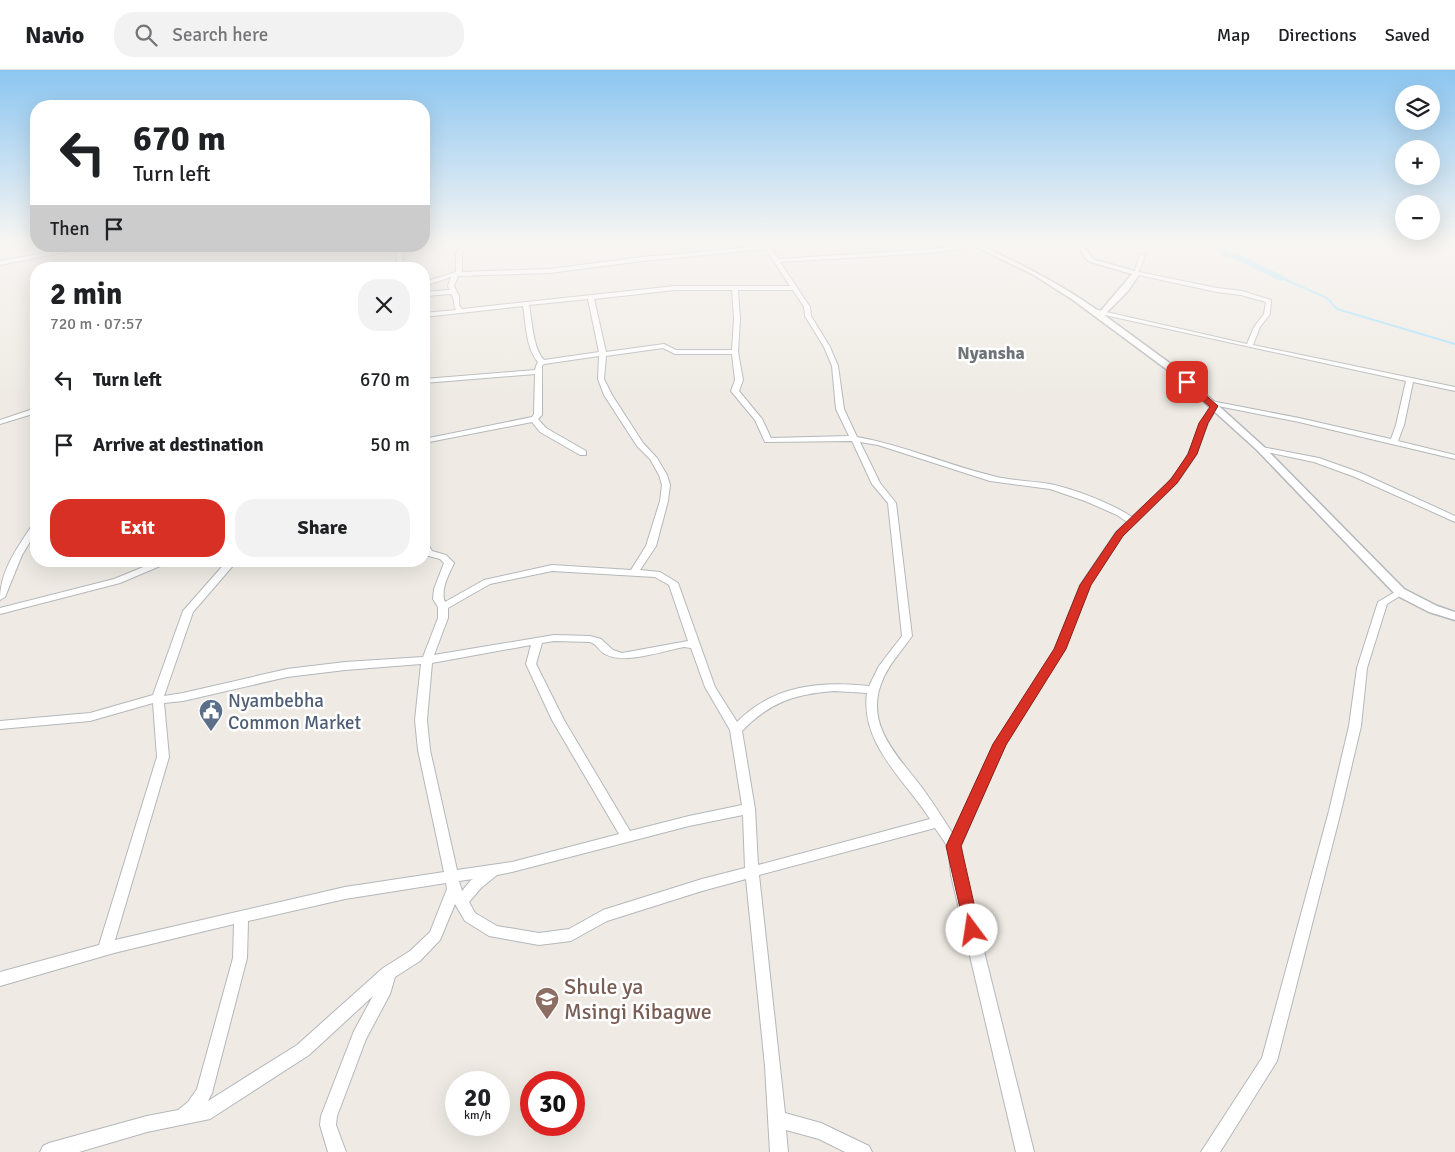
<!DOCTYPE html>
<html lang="en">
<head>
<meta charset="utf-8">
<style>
	:root { --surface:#fff; --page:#f2f2f2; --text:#202124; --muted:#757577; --line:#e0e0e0; --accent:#d93025 }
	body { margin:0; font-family:Signika,sans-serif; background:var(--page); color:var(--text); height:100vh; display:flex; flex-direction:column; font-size:19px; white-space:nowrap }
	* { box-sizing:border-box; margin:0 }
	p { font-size:16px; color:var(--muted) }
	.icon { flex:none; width:28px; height:28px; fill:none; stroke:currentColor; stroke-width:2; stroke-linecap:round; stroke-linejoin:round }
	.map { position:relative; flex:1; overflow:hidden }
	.panel { position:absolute; left:30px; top:192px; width:400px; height:305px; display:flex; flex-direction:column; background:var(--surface); border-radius:20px; box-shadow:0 5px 20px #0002 }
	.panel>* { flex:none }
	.hud { position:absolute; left:30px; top:30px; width:400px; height:152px; border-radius:20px; box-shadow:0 5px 20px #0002; background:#fff; color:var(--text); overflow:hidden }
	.controls { position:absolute; left:1395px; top:15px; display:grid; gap:10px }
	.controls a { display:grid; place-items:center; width:45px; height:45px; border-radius:50%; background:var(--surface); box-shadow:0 5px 20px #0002; font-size:25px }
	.speed { position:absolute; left:445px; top:1001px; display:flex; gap:10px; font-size:25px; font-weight:700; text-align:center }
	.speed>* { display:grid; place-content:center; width:65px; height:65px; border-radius:50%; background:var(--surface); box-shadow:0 5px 20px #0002; line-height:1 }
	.speed small { font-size:12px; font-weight:400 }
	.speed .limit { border:8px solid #d22; background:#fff; color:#111 }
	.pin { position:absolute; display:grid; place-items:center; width:42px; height:42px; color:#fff; margin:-21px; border-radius:10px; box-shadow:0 2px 8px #0006 }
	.me { position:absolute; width:55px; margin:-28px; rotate:346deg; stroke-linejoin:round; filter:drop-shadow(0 0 4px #0008) }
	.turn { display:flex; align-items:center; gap:18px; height:105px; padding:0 20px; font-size:22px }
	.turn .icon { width:65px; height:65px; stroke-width:2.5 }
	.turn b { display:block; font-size:35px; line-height:42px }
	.then { display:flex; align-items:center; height:48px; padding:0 20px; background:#0003; gap:10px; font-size:19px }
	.round { display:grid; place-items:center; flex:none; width:52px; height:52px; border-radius:20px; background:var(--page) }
	.summary { display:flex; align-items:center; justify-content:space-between; height:85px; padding:0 20px }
	h1 { font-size:30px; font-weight:700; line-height:38px }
	.primary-button { display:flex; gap:10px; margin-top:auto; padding:10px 20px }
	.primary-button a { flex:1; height:58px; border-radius:20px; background:var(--accent); color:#fff; font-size:20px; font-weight:700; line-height:58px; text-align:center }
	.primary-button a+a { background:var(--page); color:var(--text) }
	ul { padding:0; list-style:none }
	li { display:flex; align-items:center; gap:15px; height:65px; padding:0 20px }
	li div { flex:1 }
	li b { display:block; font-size:19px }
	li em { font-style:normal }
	header { display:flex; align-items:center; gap:30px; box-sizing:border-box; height:70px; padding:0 25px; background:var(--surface); border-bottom:1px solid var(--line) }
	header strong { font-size:24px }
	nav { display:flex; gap:28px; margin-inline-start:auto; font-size:18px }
	.search { width:350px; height:45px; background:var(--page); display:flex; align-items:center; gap:12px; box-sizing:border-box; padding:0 18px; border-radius:20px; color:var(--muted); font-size:19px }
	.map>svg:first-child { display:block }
</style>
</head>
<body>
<header>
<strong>Navio</strong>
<div class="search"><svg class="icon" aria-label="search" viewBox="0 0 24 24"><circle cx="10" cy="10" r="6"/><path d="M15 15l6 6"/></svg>Search here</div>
<nav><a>Map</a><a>Directions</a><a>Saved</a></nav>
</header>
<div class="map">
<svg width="1455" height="1082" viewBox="0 0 1455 1082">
	<rect width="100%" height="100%" fill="#efebe4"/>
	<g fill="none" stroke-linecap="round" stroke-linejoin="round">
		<path stroke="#a3e1ff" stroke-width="2" d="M1284,209L1327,228L1337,239L1455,274"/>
		<path fill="#a3e1ff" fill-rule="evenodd" d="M1208,173H1219L1229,181L1243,186L1289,209L1280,211L1237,190L1221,185L1219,181Z"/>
		<defs>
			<path id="minor" d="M461,173H467L462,184V202L550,199L642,187L764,176L762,173H768L778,189L931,179L978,174V176L976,177L931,183L780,192L810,237L811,246L830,277L838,296L844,339L857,367C904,375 947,395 993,406C1012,411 1032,411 1050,414C1074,419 1111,433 1132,447C1152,428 1176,409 1188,384C1196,367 1201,350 1211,335L1206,334V330L1299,348L1391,369L1396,355L1406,311L1091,242V240L1093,239L1247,274L1254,257L1264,244L1266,232L1241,225L1217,222L1134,204L1140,184L1145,185L1139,202L1217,218L1242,221L1271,230L1270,244L1260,257L1253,275L1455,317V321L1413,312L1404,355L1398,371L1455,385V389L1299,352L1218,336L1208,353L1196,385L1177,413L1122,466L1090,515L1065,579L1005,675L961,776L965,805L1034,1082H1016L951,805L948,777L935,758L759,805L785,1043L821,1053L869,1076L872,1082H845L819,1069L786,1060L788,1082H770L765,996L746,809L702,821L607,851L571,871L539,875L489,866L465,851L455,834L440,870L420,891L395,907L390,924L366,969L337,1046L336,1055L346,1082H328L320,1055L321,1046L354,961L373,926L309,985L210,1049L147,1062L79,1082H40L43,1076L49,1073L147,1046L178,1040L188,1032L197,1019L233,888L234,854L114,883L0,916V902L99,875L157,687L153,633L90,651L0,659V651L90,643L153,625L183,541L227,491H237L193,542L164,626L183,623L287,599L345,592L423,587L438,548V537L433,529L434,519L444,493L440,489L425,485L424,472L427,473L432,481L446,485L454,493C449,504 440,520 445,532L484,510L552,495L631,500L646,476L660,431L662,415L659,405L650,389L637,376L604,325L598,309L599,286L544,294L542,296V345L538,349L546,358L586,381V385H580L540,362L532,352L424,373V369L532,347L534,344L535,304L424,313V309L535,300L536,296L538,292C526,279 526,253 523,236L424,247V243L456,240C453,235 455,228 451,224L424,226V222L450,220L448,216L451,207L424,216V212L456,202V184ZM766,179L790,216H675L462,239L459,235V226L454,216L458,206L550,203L642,191ZM675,220H732L734,249L732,280H676L664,274L606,282L594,229ZM738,220H793L804,237L805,246L824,277L832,296L836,339L849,366L771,368L762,349L739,321L743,310L738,282L740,249ZM588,229L599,282L544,290C533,279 532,250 529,235ZM663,278L675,284H732L735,310L731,321L755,350L765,372L852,371L872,414L888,433L902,566L879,596L869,616C819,611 774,615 737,652L715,617L678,513L660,502L640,500L656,476L668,431L670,415L667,405L657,388L643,373L612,325L604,309L606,286ZM860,372L878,375L990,411L1050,419L1085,431L1117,445L1127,452L1116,462L1080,515L1055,579L994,674L953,764C943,749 934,734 923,719C900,688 865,657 881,614C887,596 901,582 912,566L896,433L880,413ZM552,501L655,507L669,515L688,571L622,583L613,580L601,569L590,566L554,565L434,585L448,548V538L490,514ZM554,571L590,572C597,574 599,581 605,584C624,595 663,581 684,577L691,578L705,617L730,660L742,735L689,746L630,761L564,650L536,594L542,573ZM531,575L526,594L552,650L619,764L512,792L457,800L430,680L427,650L432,593ZM421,594L415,650L418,680L444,802L345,817L115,870L169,687L164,633L183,631L287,607L345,600ZM834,621L867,623C860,674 905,710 930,749L758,795L755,739L742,661C770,632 795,624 834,621ZM743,745L745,798L702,809L603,840L569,859L539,863L497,856L475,843L469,832L481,818L497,805L512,802L689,756ZM473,809L471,810L462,821L459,811ZM446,813L447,819L430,862L410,881L383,898L297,975L208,1031L212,1023L247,888L248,851L345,829Z
				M84,176H96L0,195V191Z
				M396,176H402L403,199H397Z
				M33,339H36V343L0,354V350Z
				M1257,376L1319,388L1361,403L1455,446V452L1355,407L1314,392L1257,380Z
				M36,453V462L22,485L5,527L0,530C0,501 17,478 33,454Z
				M158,491H172L120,513L0,544V538L114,509Z
				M1400,519L1403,520L1405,522L1403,524L1387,534L1367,598L1361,656L1341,741L1277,991L1220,1082H1201L1262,988L1329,741L1349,656L1357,598L1378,532Z"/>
			<path id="tertiary" d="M968,173H976C1020,194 1061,214 1100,242L1132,204L1091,192L1086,189L1076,173H1082L1091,187L1095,190L1138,202L1140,203L1128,221L1104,245L1179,300L1263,376L1404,519L1437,536L1455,542V550L1429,542L1396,525L1257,380L1173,304L1073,230L1034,205Z"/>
		</defs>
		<use href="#minor" stroke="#b4b7bb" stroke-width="2"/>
		<use href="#tertiary" stroke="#b4b7bb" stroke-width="3"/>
		<use href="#minor" fill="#fff" fill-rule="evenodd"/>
		<use href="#tertiary" fill="#fff" fill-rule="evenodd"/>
	</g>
	<linearGradient id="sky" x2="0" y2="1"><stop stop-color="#8cc6f1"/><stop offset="0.53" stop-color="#f8f6f3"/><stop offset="1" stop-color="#f8f6f3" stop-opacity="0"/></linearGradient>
	<rect width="1455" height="325" fill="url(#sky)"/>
	<path fill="#d93025" stroke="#8d1f18" d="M1184,310H1189L1218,336L1208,353L1197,384L1177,413L1123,466L1091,515L1066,579L1006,675L961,776L980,860L977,865L972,868L966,865L946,776L993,674L1054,579L1080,515L1116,462L1171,409L1188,384L1199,353L1210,337L1184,314Z"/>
	<defs>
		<symbol id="civic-pin" viewBox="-11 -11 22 30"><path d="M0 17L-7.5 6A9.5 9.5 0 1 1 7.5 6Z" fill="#5c6f8a" stroke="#fff"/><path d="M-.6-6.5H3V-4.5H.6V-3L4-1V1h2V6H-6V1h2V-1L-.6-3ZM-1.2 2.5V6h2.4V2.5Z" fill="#fff"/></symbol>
		<symbol id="school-pin" viewBox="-11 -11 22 30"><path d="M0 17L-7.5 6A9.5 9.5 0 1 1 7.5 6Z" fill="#8d6e63" stroke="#fff"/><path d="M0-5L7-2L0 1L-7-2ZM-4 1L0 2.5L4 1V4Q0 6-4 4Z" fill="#fff"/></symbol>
	</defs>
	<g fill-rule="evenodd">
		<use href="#civic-pin" x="197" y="627" width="28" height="38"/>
		<use href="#school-pin" x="533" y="915" width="28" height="38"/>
	</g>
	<g text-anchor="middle" stroke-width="5" stroke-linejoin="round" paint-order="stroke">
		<g font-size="18" font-weight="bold" fill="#6d7377" stroke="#fff">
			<text x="991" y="289">Nyansha</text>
		</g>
		<g font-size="19" fill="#4e5e75" stroke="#fff" text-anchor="start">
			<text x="228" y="637">Nyambebha<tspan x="228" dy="22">Common Market</tspan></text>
		</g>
		<g font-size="22" fill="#785e54" stroke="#fff" text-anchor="start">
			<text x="564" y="924">Shule ya<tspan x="564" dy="25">Msingi Kibagwe</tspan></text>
		</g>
	</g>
</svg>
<div class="controls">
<a><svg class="icon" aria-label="layers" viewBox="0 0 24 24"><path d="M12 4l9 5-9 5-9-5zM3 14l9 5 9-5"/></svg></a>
<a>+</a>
<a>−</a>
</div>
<div class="speed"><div>20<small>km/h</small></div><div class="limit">30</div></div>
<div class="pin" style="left:1187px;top:312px;background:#d93025"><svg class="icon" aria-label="arrive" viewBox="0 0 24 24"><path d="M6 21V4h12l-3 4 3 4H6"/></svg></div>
<svg class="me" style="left:972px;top:860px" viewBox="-20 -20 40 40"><circle r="19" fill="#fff"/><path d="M0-13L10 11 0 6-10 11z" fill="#d93025"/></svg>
<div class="hud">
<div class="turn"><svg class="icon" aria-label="left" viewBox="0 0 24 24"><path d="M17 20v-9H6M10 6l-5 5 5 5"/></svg><div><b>670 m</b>Turn left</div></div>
<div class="then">Then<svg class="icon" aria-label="arrive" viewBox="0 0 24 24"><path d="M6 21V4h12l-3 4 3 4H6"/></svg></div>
</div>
<section class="panel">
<div class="summary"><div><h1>2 min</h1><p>720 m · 07:57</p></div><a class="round"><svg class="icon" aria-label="close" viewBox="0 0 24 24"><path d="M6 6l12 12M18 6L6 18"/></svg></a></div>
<ul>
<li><svg class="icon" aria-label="left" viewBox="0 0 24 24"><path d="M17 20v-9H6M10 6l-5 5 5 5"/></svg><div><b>Turn left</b></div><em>670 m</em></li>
<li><svg class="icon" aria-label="arrive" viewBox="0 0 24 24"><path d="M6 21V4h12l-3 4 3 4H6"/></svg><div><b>Arrive at destination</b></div><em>50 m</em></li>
</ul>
<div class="primary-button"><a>Exit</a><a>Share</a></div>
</section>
</div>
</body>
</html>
